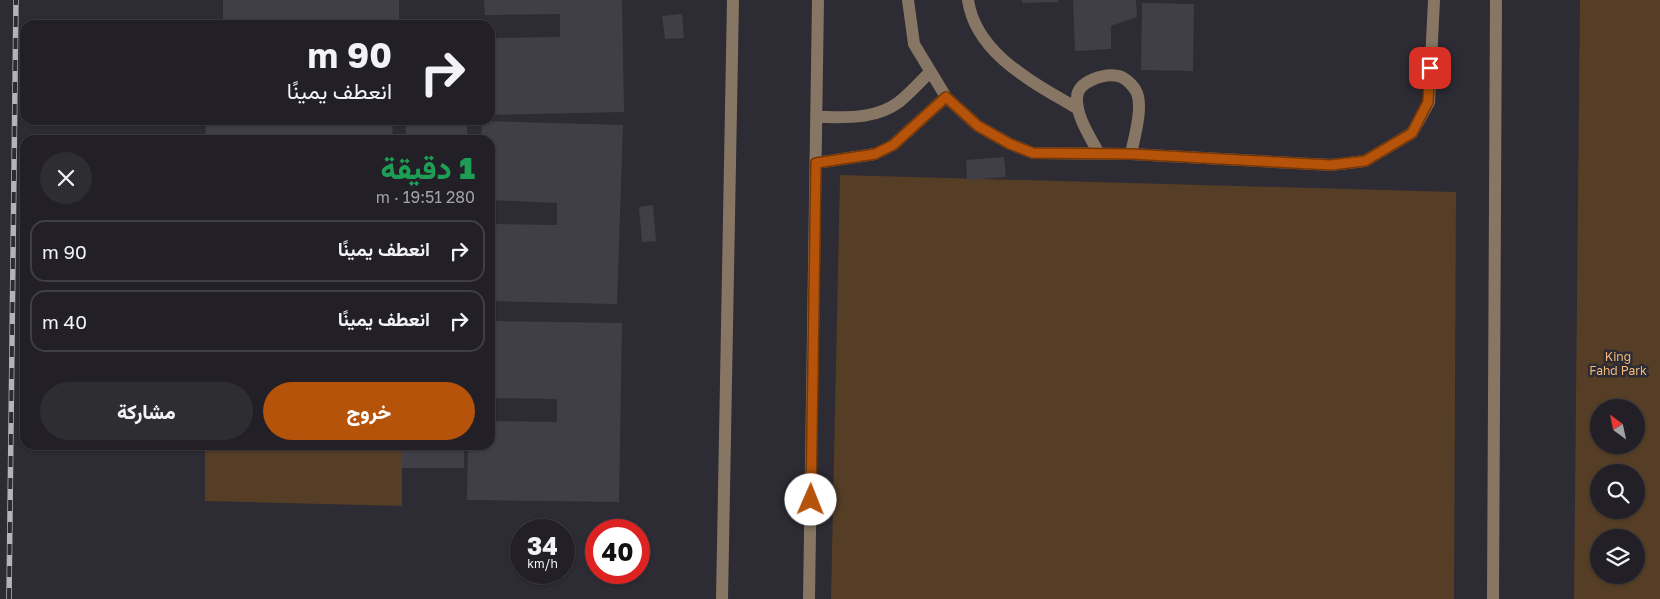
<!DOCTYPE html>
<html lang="ar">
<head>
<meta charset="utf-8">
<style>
	:root { --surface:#222026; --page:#2e2d32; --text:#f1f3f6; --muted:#a2a3a7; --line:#3f3e43; --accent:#b45309 }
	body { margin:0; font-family:"Golos Text",Vazirmatn,sans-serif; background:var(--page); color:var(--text); direction:rtl; height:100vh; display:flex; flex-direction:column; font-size:19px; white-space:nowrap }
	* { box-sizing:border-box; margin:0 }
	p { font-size:16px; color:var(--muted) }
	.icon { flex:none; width:28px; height:28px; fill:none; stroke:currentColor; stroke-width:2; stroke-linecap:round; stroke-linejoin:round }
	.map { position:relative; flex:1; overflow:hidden; direction:ltr }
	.side { position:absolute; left:20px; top:135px; width:475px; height:315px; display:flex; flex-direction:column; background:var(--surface); border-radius:15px; box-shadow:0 1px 4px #0004,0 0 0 1px var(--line); direction:rtl }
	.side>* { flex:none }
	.hud { position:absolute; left:20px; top:20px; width:475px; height:105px; border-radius:15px; box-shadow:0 1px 4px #0004,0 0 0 1px var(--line); direction:rtl; background:#222026; color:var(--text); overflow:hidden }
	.needle { width:32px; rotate:327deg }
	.fabs { position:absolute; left:1590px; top:399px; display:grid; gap:10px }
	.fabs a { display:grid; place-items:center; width:55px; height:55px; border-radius:50%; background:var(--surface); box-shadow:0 1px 4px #0004,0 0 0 1px var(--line); font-size:25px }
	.speed { position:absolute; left:510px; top:519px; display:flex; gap:10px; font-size:25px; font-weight:700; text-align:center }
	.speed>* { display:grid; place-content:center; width:65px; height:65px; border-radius:50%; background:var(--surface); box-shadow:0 1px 4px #0004,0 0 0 1px var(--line); line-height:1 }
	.speed small { font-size:12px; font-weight:400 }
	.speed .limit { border:8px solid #d22; background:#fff; color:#111 }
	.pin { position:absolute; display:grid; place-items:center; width:42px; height:42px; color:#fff; margin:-21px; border-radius:10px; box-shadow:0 2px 8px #0006 }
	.me { position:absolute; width:55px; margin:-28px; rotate:1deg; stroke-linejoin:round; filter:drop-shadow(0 0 4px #0008) }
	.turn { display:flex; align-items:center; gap:18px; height:105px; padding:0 20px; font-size:22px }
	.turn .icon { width:65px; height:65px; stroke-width:2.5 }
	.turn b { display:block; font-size:35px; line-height:42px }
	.round { display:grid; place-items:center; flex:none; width:52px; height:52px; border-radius:26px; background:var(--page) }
	.summary { display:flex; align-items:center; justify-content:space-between; height:85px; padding:0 20px }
	h1 { font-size:30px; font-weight:800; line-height:38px; color:#1e9e55 }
	.button { display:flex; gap:10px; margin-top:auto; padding:10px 20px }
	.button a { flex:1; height:58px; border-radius:30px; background:var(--accent); color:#fff; font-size:20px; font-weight:800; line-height:58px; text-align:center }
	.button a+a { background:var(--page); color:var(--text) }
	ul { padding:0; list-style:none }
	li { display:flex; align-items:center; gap:15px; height:62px; margin:0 10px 8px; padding:0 10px; border:2px solid var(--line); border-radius:15px }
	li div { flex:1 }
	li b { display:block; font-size:19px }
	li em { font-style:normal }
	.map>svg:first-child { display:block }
</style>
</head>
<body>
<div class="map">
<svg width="1660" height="599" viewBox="0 0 1660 599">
	<rect width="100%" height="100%" fill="#2d2b33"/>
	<path fill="#553e25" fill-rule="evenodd" d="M1580,0H1660V599H1574ZM1599,408H1636V445H1599ZM1599,472H1636V510H1599ZM1599,538H1636V575H1599Z
		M840,175L1456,192L1454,599H831Z
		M205,445H402V506L205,501Z"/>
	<path fill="#403f47" d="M223,0H399V25H223Z
		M484,0H622L624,112L490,115V38L560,37V14L485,15Z
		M1022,0H1058V2L1022,3Z
		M1073,0H1136L1137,17L1111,26V49L1075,51Z
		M1142,3L1194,4L1193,71L1141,70Z
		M682,14L684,38L665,39L662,16Z
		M206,120H393L392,140H205Z
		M406,120H467V140H406Z
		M482,121L623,125L617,304L490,301V224L557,225V203L490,200V140H481Z
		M1004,157L1006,177L967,180L966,160Z
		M653,205L656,241L642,242L639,207Z
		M490,321L622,323L619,502L467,500L468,445H490V421L557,422V399L490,398Z
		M402,445H464V468H402Z"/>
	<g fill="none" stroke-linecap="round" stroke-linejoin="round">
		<path stroke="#877664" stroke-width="12" d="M908,0L914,44L946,97L978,126L1010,144L1033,153L1131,154L1331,165L1365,161L1412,133L1429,102L1434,0
			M968,0C976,55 1035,83 1078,109
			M816,117C845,117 875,120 899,102C910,93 920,82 930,72
			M1099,154C1090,136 1076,117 1077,97C1078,81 1105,73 1118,76C1125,77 1134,86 1137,93C1143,109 1134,138 1131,154
			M816,163L875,154L893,145L946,97
			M722,599L733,0
			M809,599L818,0
			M1493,599L1496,0"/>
		<defs>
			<path id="rail" d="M9,599L16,0"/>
		</defs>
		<use href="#rail" stroke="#b4b3b9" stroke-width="5.5"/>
		<use href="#rail" stroke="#2d2b33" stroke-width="4" stroke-dasharray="11" stroke-linecap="butt"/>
	</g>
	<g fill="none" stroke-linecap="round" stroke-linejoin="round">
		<defs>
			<path id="route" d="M811,500L816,163L875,154L893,145L946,97L978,126L1010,144L1033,153L1131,154L1331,165L1365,161L1412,133L1428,102L1430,68"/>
		</defs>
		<use href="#route" stroke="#753606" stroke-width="12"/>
		<use href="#route" stroke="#b45309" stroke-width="9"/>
	</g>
	<g text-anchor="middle" stroke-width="5" stroke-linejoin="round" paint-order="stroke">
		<g font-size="12" fill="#f4b97a" stroke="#2d2b33">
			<text x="1618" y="361">King<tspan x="1618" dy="14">Fahd Park</tspan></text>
		</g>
	</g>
</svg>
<div class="fabs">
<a><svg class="needle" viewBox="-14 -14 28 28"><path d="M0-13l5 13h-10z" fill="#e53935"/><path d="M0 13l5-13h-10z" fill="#a2a3a7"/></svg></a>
<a><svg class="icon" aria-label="search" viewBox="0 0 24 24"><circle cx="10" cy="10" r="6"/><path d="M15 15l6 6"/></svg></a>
<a><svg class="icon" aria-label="layers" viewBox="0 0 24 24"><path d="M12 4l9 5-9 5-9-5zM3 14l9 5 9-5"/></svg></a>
</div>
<div class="speed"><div>34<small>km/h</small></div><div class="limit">40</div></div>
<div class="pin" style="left:1430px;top:68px;background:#d93025"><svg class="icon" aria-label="arrive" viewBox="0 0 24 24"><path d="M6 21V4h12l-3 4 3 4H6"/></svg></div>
<svg class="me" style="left:811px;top:500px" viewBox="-20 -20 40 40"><circle r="19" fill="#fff"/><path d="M0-13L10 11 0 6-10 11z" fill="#b45309"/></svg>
<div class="hud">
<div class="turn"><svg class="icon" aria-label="right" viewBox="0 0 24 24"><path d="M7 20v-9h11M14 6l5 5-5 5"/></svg><div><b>90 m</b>انعطف يمينًا</div></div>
</div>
<section class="side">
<div class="summary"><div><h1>1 دقيقة</h1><p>280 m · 19:51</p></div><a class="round"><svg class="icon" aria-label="close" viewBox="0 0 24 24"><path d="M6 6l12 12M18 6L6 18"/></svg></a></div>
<ul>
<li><svg class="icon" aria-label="right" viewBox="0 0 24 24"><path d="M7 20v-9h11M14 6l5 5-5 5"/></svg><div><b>انعطف يمينًا</b></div><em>90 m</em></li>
<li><svg class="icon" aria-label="right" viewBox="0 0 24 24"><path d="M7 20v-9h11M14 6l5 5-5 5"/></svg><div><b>انعطف يمينًا</b></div><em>40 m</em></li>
</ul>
<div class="button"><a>خروج</a><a>مشاركة</a></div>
</section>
</div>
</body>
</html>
